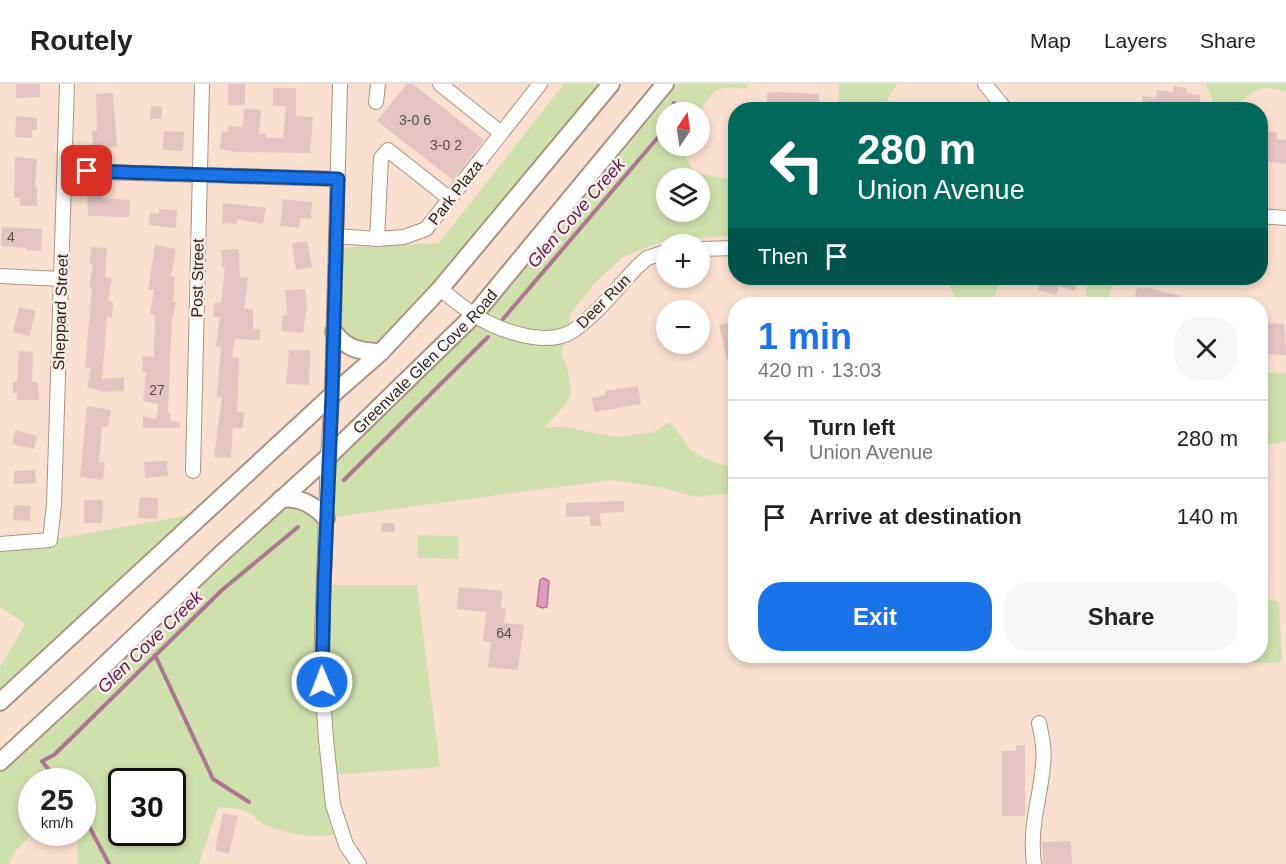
<!DOCTYPE html>
<html lang="en">
<head>
<meta charset="utf-8">
<style>
	:root { --surface:#fff; --page:#f6f6f6; --text:#222; --muted:#767676; --line:#e0e0e0; --accent:#1a73e8 }
	body { margin:0; font-family:Helvetica,sans-serif; background:var(--page); color:var(--text); height:100vh; display:flex; flex-direction:column; font-size:22px; white-space:nowrap }
	* { box-sizing:border-box; margin:0 }
	p { font-size:20px; color:var(--muted) }
	.icon { flex:none; width:33px; height:33px; fill:none; stroke:currentColor; stroke-width:2; stroke-linecap:round; stroke-linejoin:round }
	.map { position:relative; flex:1; overflow:hidden }
	.panel { position:absolute; left:728px; top:213px; width:540px; height:366px; display:flex; flex-direction:column; background:var(--surface); border-radius:24px; box-shadow:0 3px 9px #0003 }
	.panel>* { flex:none }
	.banner { position:absolute; left:728px; top:18px; width:540px; height:183px; border-radius:24px; box-shadow:0 3px 9px #0003; background:#00695c; color:#fff; overflow:hidden }
	.needle { width:39px; rotate:13deg }
	.tools { position:absolute; left:656px; top:18px; display:grid; gap:12px }
	.tools a { display:grid; place-items:center; width:54px; height:54px; border-radius:50%; background:var(--surface); box-shadow:0 3px 9px #0003; font-size:30px }
	.speed { position:absolute; left:18px; top:684px; display:flex; gap:12px; font-size:30px; font-weight:700; text-align:center }
	.speed>* { display:grid; place-content:center; width:78px; height:78px; border-radius:50%; background:var(--surface); box-shadow:0 3px 9px #0003; line-height:1 }
	.speed small { font-size:15px; font-weight:400 }
	.speed .limit { border:3px solid #111; border-radius:9px; background:#fff; color:#111 }
	.pin { position:absolute; display:grid; place-items:center; width:51px; height:51px; color:#fff; margin:-26px; border-radius:12px; box-shadow:0 3px 9px #0006 }
	.me { position:absolute; width:66px; margin:-33px; rotate:359deg; stroke-linejoin:round; filter:drop-shadow(0 0 4px #0008) }
	.turn { display:flex; align-items:center; gap:21px; height:126px; padding:0 30px; font-size:27px }
	.turn .icon { width:78px; height:78px; stroke-width:2.5 }
	.turn b { display:block; font-size:42px; line-height:51px }
	.then { display:flex; align-items:center; height:57px; padding:0 30px; background:#0003; gap:12px; font-size:22px }
	.round { display:grid; place-items:center; flex:none; width:63px; height:63px; border-radius:24px; background:var(--page) }
	.headline { display:flex; align-items:center; justify-content:space-between; height:102px; padding:0 30px }
	h1 { font-size:36px; font-weight:600; line-height:45px; color:var(--accent) }
	.button { display:flex; gap:12px; margin-top:auto; padding:12px 30px }
	.button a { flex:1; height:69px; border-radius:24px; background:var(--accent); color:#fff; font-size:24px; font-weight:600; line-height:69px; text-align:center }
	.button a+a { background:var(--page); color:var(--text) }
	ul { padding:0; list-style:none }
	li { display:flex; align-items:center; gap:18px; height:78px; padding:0 30px; border-top:2px solid var(--line) }
	li div { flex:1 }
	li b { display:block; font-size:22px }
	li em { font-style:normal }
	header { display:flex; align-items:center; gap:36px; box-sizing:border-box; height:84px; padding:0 30px; background:var(--surface); border-bottom:2px solid var(--line) }
	header strong { font-size:28px }
	nav { display:flex; gap:33px; margin-inline-start:auto; font-size:21px }
	.map>svg:first-child { display:block }
</style>
</head>
<body>
<header>
<strong>Routely</strong>
<nav><a>Map</a><a>Layers</a><a>Share</a></nav>
</header>
<div class="map">
<svg width="1286" height="780" viewBox="0 0 1286 780">
	<rect width="100%" height="100%" fill="#fbe0cf"/>
	<path fill="#cfe0ad" fill-rule="evenodd" d="M564,0H611L381,268L334,252L336,164L439,159Z
		M669,0H749L744,5C717,0 711,7 699,30L666,28V62H679L695,88L735,97V152L669,155L623,173L595,199L571,229L562,269L568,287L571,309L567,319L545,343H565L617,353L654,348L670,338C678,347 681,354 688,362C698,374 713,378 728,382L735,377V409L695,413L663,404L612,396L327,434L324,501H417L440,683L330,691L341,748C319,757 282,750 262,739C257,736 252,730 247,728C239,724 227,724 218,723L199,780H77L78,749L82,748V698H32V749L15,768L9,780H0V678L281,415L320,428L328,373L431,274ZM666,94H699V128H666ZM122,698H172V748H122Z
		M839,0H897L881,26L841,25L839,22Z
		M1206,0H1286V8C1280,6 1272,4 1265,4C1255,5 1240,16 1238,25H1215Z
		M947,194H1001L992,220H957Z
		M1087,194H1117L1114,197L1107,220H1086Z
		M1260,288L1286,289V357L1276,360H1260Z
		M205,428L0,618V583L25,540L0,523V460L50,456Z
		M418,451L459,452L458,475L417,474Z
		M1276,516L1279,519L1282,576L1278,579H1254L1251,576V572H1260V517Z"/>
	<path fill="#e19ac1" stroke="#ab7690" stroke-width="1.5" d="M543,494L549,497L547,523L543,524L537,522L540,496Z"/>
	<g fill="none" stroke-linecap="round" stroke-linejoin="round">
		<path stroke="#ab7690" stroke-width="4" d="M670,28L674,19
			M503,235L660,51L666,38
			M344,396L488,253
			M155,571L213,695L249,718
			M58,698L42,677L54,671L222,506L298,443
			M82,729L109,780"/>
	</g>
	<path fill="#e4c3c2" d="M16,0H40V13L16,14Z
		M228,0H245V21H228Z
		M407,0H413L484,56L453,96L377,37Z
		M1174,2L1187,4L1186,9L1200,11L1199,26L1165,23V26H1141L1143,12L1156,14L1157,6L1173,8Z
		M273,4H296V32L313,33L310,69L237,68L220,65L222,47L228,48L229,42L243,43L244,25L261,26L259,50H266V54H283L286,22H273Z
		M779,8L819,10V26H767V9Z
		M113,9L117,63L93,64L92,47L97,46L96,10Z
		M151,22L162,23V35H150Z
		M16,32L37,34V46H32V54L15,53Z
		M1261,46L1278,49L1277,55L1286,56V80L1265,77V74L1260,73Z
		M164,47L184,48L183,67L163,66Z
		M15,73L37,75L35,103H37V122H20V114H14Z
		M103,107V114L130,116L129,133L88,132L87,108Z
		M283,115L312,118L311,135L300,134L299,144L280,142Z
		M223,119L266,124L263,140L237,135V140L222,139Z
		M159,125L177,126L176,144L149,141L150,129L159,130Z
		M2,143L42,145L41,167L26,166V164L1,162Z
		M307,157L312,183L296,186L292,159Z
		M155,161L176,165L171,192L175,193L173,218H176L173,233H172L168,329H170V337L180,339V344H143V332L156,335L159,320L143,317L146,288H142L143,272L154,273L155,231L150,230L154,206H148Z
		M91,163L107,164L105,193L112,194L108,217L113,218L112,234L107,233L102,295L124,293V307L104,308L87,303L91,284H85L92,205H89L93,180H90Z
		M239,165L240,193L248,194L244,225H253V245H260V256L235,255L232,273L239,274L237,327L244,328L243,345L233,344L231,374L214,373L222,313H217L221,263L216,262L220,233H213L214,219H221L225,183H222L221,166Z
		M1039,194H1078L1075,207L1059,202L1056,211L1038,206L1040,197Z
		M1137,203L1143,205L1144,203L1181,212L1179,220H1133Z
		M305,205L307,221L303,249L281,247L283,231H287L285,206Z
		M19,223L36,227L29,252L13,248Z
		M735,237V274L727,276L719,241Z
		M1267,239L1284,240L1286,271L1265,270Z
		M289,266H310L309,301L286,300Z
		M19,267L33,268L32,298H38L39,316H17V309H13V298H17Z
		M638,302L641,320L594,328L592,314L605,311V307Z
		M87,322L111,326L108,343L102,342L99,378L105,379L103,396L80,393Z
		M15,346L37,352L34,365L12,360Z
		M167,377L168,392L145,394L144,378Z
		M35,386L36,399L14,400V387Z
		M140,413L158,414L157,435L138,434Z
		M84,416H103L102,439H84Z
		M624,417V428L600,429L601,442H590V432L566,433V419Z
		M14,421L31,422L30,437L13,436Z
		M382,439H395V448H381Z
		M459,503L502,507L501,524L506,525L504,539L524,541L518,586L488,583L491,558L483,557L486,528L457,525Z
		M1016,661H1025V732H1002V667H1016Z
		M223,729L238,732L229,770L215,766Z
		M1071,757L1072,780H1043L1042,758Z"/>
	<g fill="none" stroke-linecap="round" stroke-linejoin="round">
		<defs>
			<path id="minor" d="M340,0L332,311L328,373L321,584L326,655L333,721L346,761L359,780
				M440,0L501,49
				M985,0L1006,26
				M376,18L378,0
				M65,87L338,95
				M1260,132L1286,134
				M336,152L377,155L404,153L426,145L540,0
				M377,155L381,74L388,66L450,115
				M699,165L735,164
				M0,192L61,195
				M440,205C451,213 462,223 473,230C497,246 548,265 574,246C597,230 618,203 637,183L647,174L666,168
				M193,387L202,0
				M0,460L50,456L54,421L67,0
				M1034,780C1029,742 1040,717 1043,681C1045,667 1042,653 1039,639"/>
			<g id="major">
				<path d="M334,248C346,265 361,268 381,268"/>
				<path d="M281,415C300,412 314,421 326,434"/>
				<path d="M0,618L332,311L381,268L440,205L611,0"/>
				<path id="s1" d="M0,678L91,594L220,471L328,373L474,231L665,0"/>
			</g>
		</defs>
		<use href="#minor" stroke="#aa9181" stroke-width="16"/>
		<use href="#major" stroke="#aa9181" stroke-width="20"/>
		<use href="#minor" stroke="#fff" stroke-width="14"/>
		<use href="#major" stroke="#fff" stroke-width="16"/>
	</g>
	<g fill="none" stroke-linecap="round" stroke-linejoin="round">
		<defs>
			<path id="route" d="M87,87L338,95L332,311L324,501L322,598"/>
		</defs>
		<use href="#route" stroke="#114b97" stroke-width="15"/>
		<use href="#route" stroke="#1a73e8" stroke-width="10"/>
	</g>
	<g text-anchor="middle" stroke-width="5" stroke-linejoin="round" paint-order="stroke">
		<g font-size="14" fill="#5b4b46">
			<text x="415" y="41">3-0 6</text>
			<text x="446" y="66">3-0 2</text>
			<text x="11" y="158">4</text>
			<text x="157" y="311">27</text>
			<text x="504" y="554">64</text>
		</g>
		<g font-size="16" fill="#2d231d" stroke="#fcf1ea">
			<text transform="translate(455 108) rotate(-52)" y="6">Park Plaza</text>
			<text transform="translate(197 194) rotate(-89)" y="6">Post Street</text>
			<text transform="translate(603 217) rotate(-45)" y="6">Deer Run</text>
			<text transform="translate(60 228) rotate(-88)" y="6">Sheppard Street</text>
			<text dy="6" stroke="none"><textPath href="#s1" startOffset="584">Greenvale Glen Cove Road</textPath></text>
		</g>
		<g font-size="18" font-style="italic" fill="#661549" stroke="#fcf1ea">
			<text transform="translate(576 129) rotate(-49)" y="6">Glen Cove Creek</text>
			<text transform="translate(150 558) rotate(-44)" y="6">Glen Cove Creek</text>
		</g>
	</g>
</svg>
<div class="tools">
<a><svg class="needle" viewBox="-14 -14 28 28"><path d="M0-13l5 13h-10z" fill="#e53935"/><path d="M0 13l5-13h-10z" fill="#767676"/></svg></a>
<a><svg class="icon" aria-label="layers" viewBox="0 0 24 24"><path d="M12 4l9 5-9 5-9-5zM3 14l9 5 9-5"/></svg></a>
<a>+</a>
<a>−</a>
</div>
<div class="speed"><div>25<small>km/h</small></div><div class="limit">30</div></div>
<div class="pin" style="left:87px;top:87px;background:#d93025"><svg class="icon" aria-label="arrive" viewBox="0 0 24 24"><path d="M6 21V4h12l-3 4 3 4H6"/></svg></div>
<svg class="me" style="left:322px;top:598px" viewBox="-20 -20 40 40"><circle r="17" fill="#1a73e8" stroke="#fff" stroke-width="3"/><path d="M0-11L8 9 0 5-8 9z" fill="#fff"/></svg>
<div class="banner">
<div class="turn"><svg class="icon" aria-label="left" viewBox="0 0 24 24"><path d="M17 20v-9H6M10 6l-5 5 5 5"/></svg><div><b>280 m</b>Union Avenue</div></div>
<div class="then">Then<svg class="icon" aria-label="arrive" viewBox="0 0 24 24"><path d="M6 21V4h12l-3 4 3 4H6"/></svg></div>
</div>
<section class="panel">
<div class="headline"><div><h1>1 min</h1><p>420 m · 13:03</p></div><a class="round"><svg class="icon" aria-label="close" viewBox="0 0 24 24"><path d="M6 6l12 12M18 6L6 18"/></svg></a></div>
<ul>
<li><svg class="icon" aria-label="left" viewBox="0 0 24 24"><path d="M17 20v-9H6M10 6l-5 5 5 5"/></svg><div><b>Turn left</b><p>Union Avenue</p></div><em>280 m</em></li>
<li><svg class="icon" aria-label="arrive" viewBox="0 0 24 24"><path d="M6 21V4h12l-3 4 3 4H6"/></svg><div><b>Arrive at destination</b></div><em>140 m</em></li>
</ul>
<div class="button"><a>Exit</a><a>Share</a></div>
</section>
</div>
</body>
</html>
